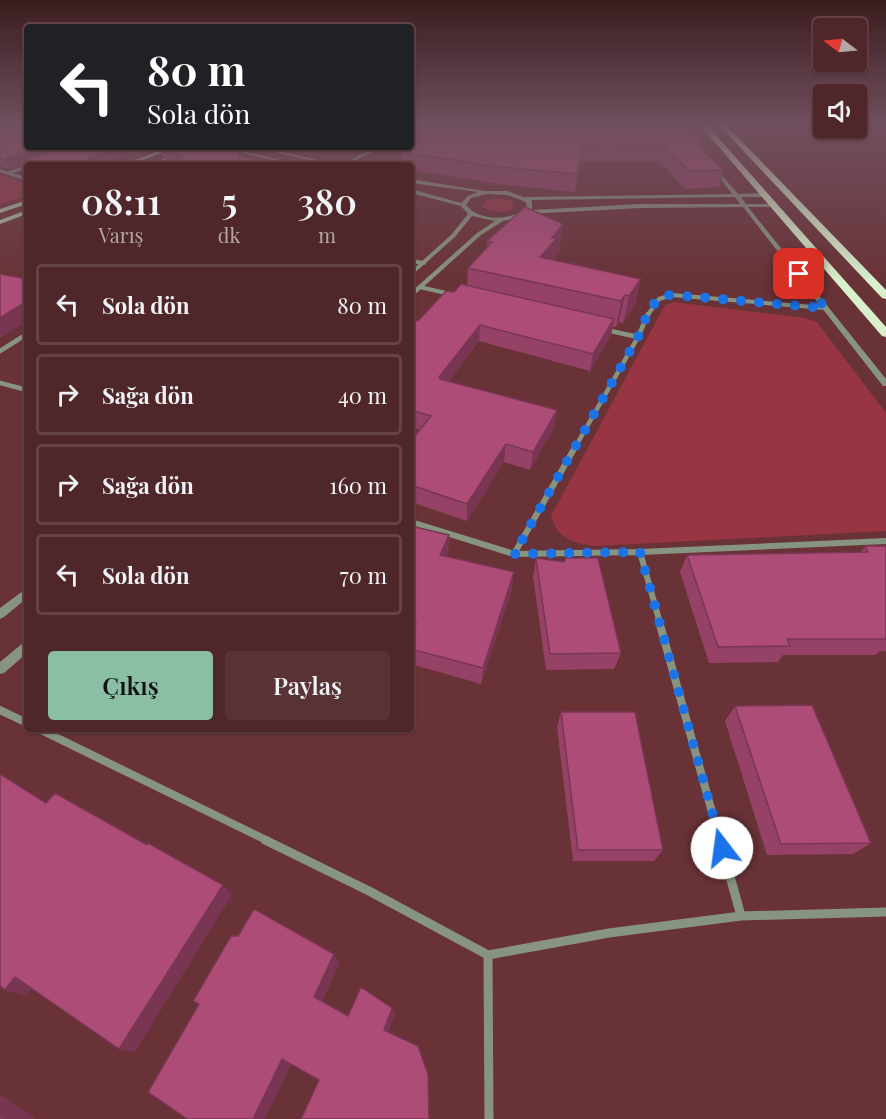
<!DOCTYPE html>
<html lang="tr">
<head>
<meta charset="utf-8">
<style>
	:root { --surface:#4f2629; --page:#593235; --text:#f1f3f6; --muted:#b3a5a8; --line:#664346; --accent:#8abfa5 }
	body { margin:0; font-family:"Playfair Display",serif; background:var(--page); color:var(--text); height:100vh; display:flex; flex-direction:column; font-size:22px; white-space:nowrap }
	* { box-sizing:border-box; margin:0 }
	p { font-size:20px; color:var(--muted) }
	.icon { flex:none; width:33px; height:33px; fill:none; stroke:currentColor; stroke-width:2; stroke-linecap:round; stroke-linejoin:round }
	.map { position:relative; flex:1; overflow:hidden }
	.details { position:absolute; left:24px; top:162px; width:390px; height:570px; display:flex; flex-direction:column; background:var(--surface); border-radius:6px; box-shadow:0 2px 4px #0004,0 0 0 2px var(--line) }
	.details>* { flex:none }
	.guide { position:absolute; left:24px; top:24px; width:390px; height:126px; border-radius:6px; box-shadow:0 2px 4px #0004,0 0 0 2px var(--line); background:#202124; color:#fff; overflow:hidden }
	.needle { width:39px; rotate:286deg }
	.controls { position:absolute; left:813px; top:18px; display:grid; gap:12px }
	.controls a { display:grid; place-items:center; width:54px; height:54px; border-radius:6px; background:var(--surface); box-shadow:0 2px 4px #0004,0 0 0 2px var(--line); font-size:30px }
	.pin { position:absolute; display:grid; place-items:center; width:51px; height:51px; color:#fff; margin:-26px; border-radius:12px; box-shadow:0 3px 9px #0006 }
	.me { position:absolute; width:66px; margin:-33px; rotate:345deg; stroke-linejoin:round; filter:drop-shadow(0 0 4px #0008) }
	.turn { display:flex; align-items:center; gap:21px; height:126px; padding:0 24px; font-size:27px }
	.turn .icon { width:78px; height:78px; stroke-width:2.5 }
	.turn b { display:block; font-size:42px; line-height:51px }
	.eta { display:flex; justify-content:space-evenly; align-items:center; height:102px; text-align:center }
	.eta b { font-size:36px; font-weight:600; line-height:42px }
	.cta { display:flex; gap:12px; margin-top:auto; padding:12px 24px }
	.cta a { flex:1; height:69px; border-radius:6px; background:var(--accent); color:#111; font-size:24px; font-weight:600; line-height:69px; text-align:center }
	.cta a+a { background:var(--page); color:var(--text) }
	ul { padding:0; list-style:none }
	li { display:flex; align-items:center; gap:18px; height:81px; margin:0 12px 9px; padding:0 12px; border:3px solid var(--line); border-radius:6px }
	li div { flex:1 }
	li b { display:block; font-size:22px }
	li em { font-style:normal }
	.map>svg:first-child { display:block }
</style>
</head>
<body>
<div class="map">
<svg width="886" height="1119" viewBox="0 0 886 1119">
	<rect width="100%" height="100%" fill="#693237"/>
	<path fill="#973543" d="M0,175L27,184V195L0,205Z
		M501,198L513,202L514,207C505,214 491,213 481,206L486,200Z
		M673,302L805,318L817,322L886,413V531L595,546C574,544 557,538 551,516L665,305Z"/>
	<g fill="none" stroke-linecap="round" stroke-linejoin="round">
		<path stroke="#879580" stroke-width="3" d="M343,165L379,147
			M0,171L27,179
			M8,173L27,167"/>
		<path stroke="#879580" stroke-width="4" d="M411,261L424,263
			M420,287L450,294
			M647,316L659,299L672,295L825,308"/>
		<path stroke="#879580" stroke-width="4.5" d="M606,330L638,337
			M0,351L27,334
			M0,383L27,390
			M573,451L638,337L648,314"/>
		<path stroke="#879580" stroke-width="6" d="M411,522L514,554L640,552L886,541
			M640,552L660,623
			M514,554L574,449"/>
		<path stroke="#879580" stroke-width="8" d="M659,621L720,841
			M0,710L27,723
			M39,729L268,841"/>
		<path stroke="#879580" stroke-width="9" d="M265,840L369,891L488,955L609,933L741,916L886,912
			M720,840L741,916
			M488,955L489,1119"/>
		<path fill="#879580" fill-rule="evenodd" d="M218,147H226L301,165H293Z
			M254,147H262L338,165H329Z
			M714,166L738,194L766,193L769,195L766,197H741L746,204H777L778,205L775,207H748L886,379V386H883L743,207L640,208L527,214L517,218L503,221L481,235L411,298V292L477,233L495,221L472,216L455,237L411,276V271L451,235L468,214L461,206L411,193V189L461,203L468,196L478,192L411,183V179L484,191H508L523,197L732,194L712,167ZM487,194L507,195L526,202L527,208C510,221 480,222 466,205L471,198ZM735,197L740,204H640L532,210V201L530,200Z
			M27,588V598L4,617L0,619V608Z
			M27,641V653L4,673L0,674V662L23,643Z"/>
		<path fill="#abc2a0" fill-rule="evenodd" d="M168,147H176L131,165H123Z
			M194,147H202L156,165H148Z
			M27,200V204L0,213V209Z
			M27,210V214L0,224V220Z"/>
		<path fill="#d8f1cb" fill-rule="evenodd" d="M700,125H707L886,327V337L882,336Z
			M719,125H726L886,290V299L882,298Z"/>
	</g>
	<path fill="#954266" d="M0,125H27V147H161L139,156L131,154L27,165V174L22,172L19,165L9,169L0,166Z
		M411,125H680V128L704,144L702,150L724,170L719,187L685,189L659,161L580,162L575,192L498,184L411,170V165H403L402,152L406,150L392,147H411Z
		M163,151L241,157L170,164L166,163Z
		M487,241L560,249L555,255L554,260L641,279L635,305L623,323L619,322L616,327H613L611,335L590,371L479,341L449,381L557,410L554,427L530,470L504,462L467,521L411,502V441L420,430L411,427V319L418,321L454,292L467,286L468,268L487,248Z
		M411,526L449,535L448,552L447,556L512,589L481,684L411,664Z
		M865,546H886V651H880L876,655H783L778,662L709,663L680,572L687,555L861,552Z
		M536,558L621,653L614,669L546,670L533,576Z
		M735,706L871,843L853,854L767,855L725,721Z
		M561,712L663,850L654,861H573L557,727Z"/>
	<path fill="#793653" d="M583,146L580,162L575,192L577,174Z
		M41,147H65L18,163L19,165L9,169L5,159Z
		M122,147H128L131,154L101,165H72Z
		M136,147H161L139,156Z
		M563,224L560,249L555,255L554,263L540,257L552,238Z
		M641,279L635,305L623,323L629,296Z
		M625,295L619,322L616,327L621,301Z
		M27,301V321L0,338V318Z
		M614,319L611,335L590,371L593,354Z
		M480,325L479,341L439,394V377Z
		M557,410L554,427L530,470L533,452Z
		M506,444L504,462L467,521V504Z
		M449,535L448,552L440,572V555Z
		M514,572L512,589L481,684L483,668Z
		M223,885L232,895L135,1052L119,1049Z
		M334,954L340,963L321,1004L314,997Z
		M15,977L35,984L26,996L5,990Z
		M392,1008L395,1014L387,1035L384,1030Z
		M282,1059L292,1062L265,1119H253Z
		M0,1094L36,1119H6L0,1115Z"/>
	<path fill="#ad4d77" stroke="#793653" stroke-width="1.5" d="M23,125H27V147H41L5,159L0,158V128L22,133L27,130L25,126Z
		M411,125H516L542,129L687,128L704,144H696L724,170L690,171L663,145L583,146L577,174L499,167L402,152L427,138L411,135Z
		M63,147H122L72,165H27L18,163Z
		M174,147H222L240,151L239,156L277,165H168L183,156L163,151Z
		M525,207L563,224L552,238H557L540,257L641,279L629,296L625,295L621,301L468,268L492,242L487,241Z
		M0,274L27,279V301L0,318Z
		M461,284L614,319L593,354L480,325L439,377L440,379L557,410L533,452L506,444L467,504L411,485V441L431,416L411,410V319L418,321L446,291L454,292Z
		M411,526L449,535L440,555L514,572L483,668L411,649V634L416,623L411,621Z
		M865,546H886V639H787L790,646L718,647L687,555L868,552Z
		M536,558L564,562L566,558H598L621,653L550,654Z
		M812,705L871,843L781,844L735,706Z
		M561,712H635L663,850H578Z
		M0,774L46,803L55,793L147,845L148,843L223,885L119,1049L15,977L5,990L0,986Z
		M254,909L334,954L314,997L348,1016L361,987L392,1008L384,1030L418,1046L428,1074L429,1119H301L319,1080L282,1059L253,1119H187L148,1092L199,1004L193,1001L231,936H238Z
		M0,1115L6,1119H0Z"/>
	<linearGradient id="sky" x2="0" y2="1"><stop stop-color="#3a1c1e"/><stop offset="0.44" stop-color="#704f5e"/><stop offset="1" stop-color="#704f5e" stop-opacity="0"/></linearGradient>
	<rect width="886" height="282" fill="url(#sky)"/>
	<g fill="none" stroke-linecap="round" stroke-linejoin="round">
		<path stroke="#1a73e8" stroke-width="10" stroke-dasharray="0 18" d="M722,848L640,552L514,554L638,337C646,320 651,295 672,295L825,308L799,274"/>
	</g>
</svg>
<div class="controls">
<a><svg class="needle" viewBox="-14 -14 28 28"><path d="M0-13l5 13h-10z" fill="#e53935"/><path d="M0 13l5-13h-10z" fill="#b3a5a8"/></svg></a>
<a><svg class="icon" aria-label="sound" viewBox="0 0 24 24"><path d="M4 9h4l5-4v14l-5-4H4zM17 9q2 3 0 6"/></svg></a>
</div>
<div class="pin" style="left:799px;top:274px;background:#d93025"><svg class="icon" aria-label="arrive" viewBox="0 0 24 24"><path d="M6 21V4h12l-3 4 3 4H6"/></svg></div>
<svg class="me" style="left:722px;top:848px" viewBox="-20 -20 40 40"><circle r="19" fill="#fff"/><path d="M0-13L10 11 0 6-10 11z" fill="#1a73e8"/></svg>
<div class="guide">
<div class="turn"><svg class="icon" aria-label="left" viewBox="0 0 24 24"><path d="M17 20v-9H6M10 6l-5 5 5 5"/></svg><div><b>80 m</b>Sola dön</div></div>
</div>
<section class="details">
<div class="eta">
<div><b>08:11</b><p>Varış</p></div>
<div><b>5</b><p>dk</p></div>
<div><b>380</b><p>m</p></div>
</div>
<ul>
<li><svg class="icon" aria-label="left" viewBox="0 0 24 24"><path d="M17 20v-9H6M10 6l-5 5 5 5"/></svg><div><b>Sola dön</b></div><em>80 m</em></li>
<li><svg class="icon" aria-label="right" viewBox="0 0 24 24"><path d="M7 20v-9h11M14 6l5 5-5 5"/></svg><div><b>Sağa dön</b></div><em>40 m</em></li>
<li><svg class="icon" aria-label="right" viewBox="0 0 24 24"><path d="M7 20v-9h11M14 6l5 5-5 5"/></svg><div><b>Sağa dön</b></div><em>160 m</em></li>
<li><svg class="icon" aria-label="left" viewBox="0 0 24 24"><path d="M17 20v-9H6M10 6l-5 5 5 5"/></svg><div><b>Sola dön</b></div><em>70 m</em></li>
</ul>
<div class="cta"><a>Çıkış</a><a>Paylaş</a></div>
</section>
</div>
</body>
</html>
